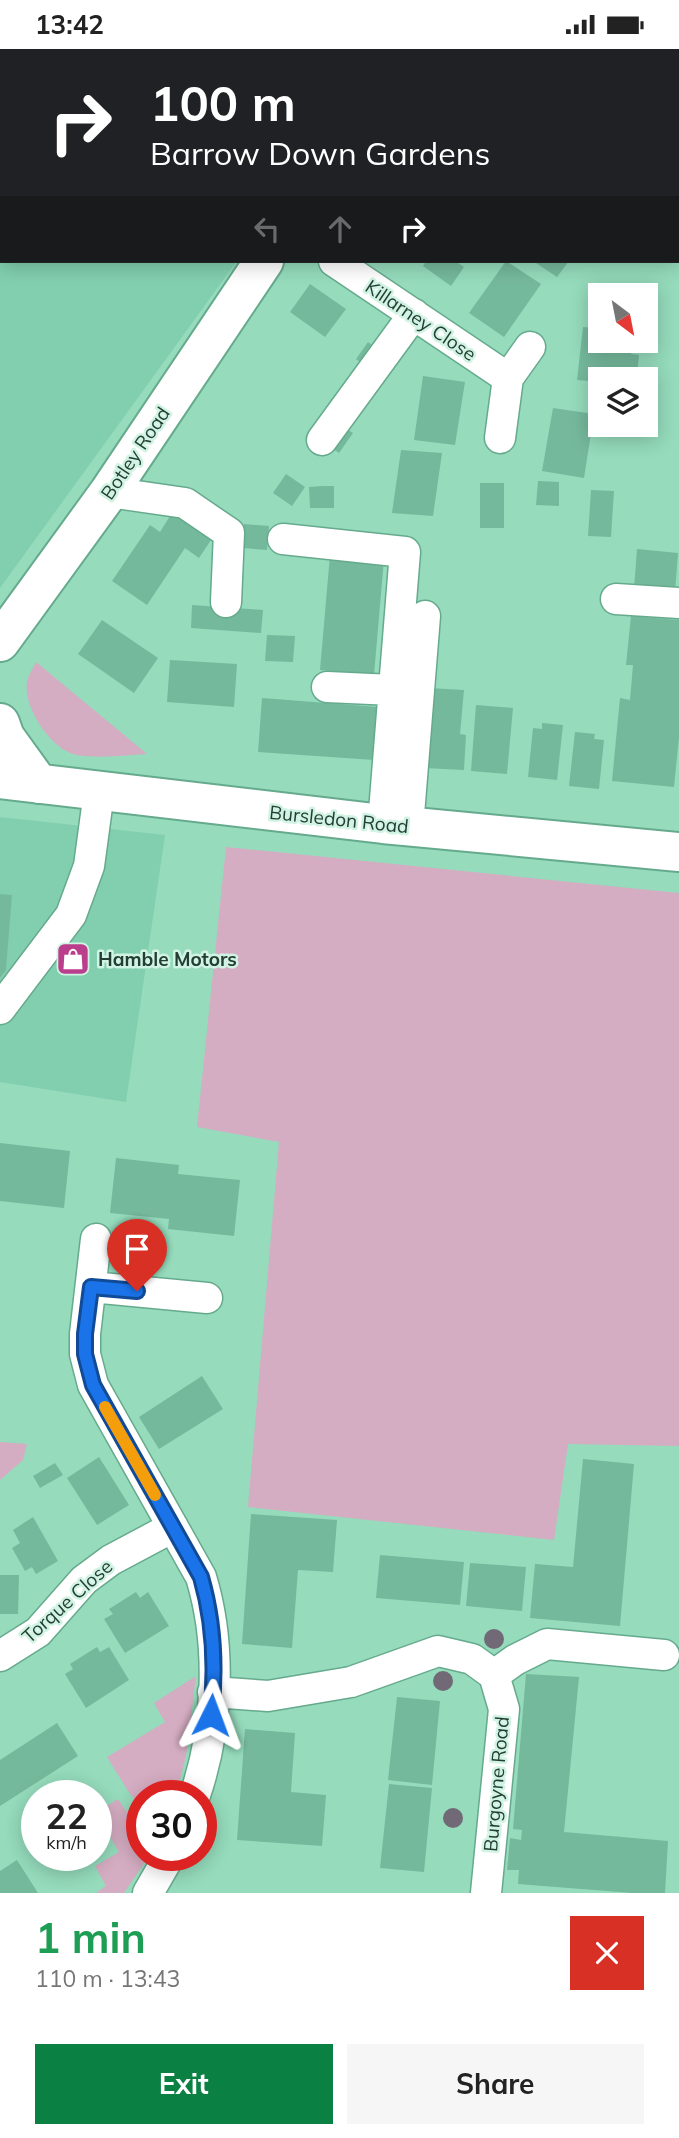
<!DOCTYPE html>
<html lang="en">
<head>
<meta charset="utf-8">
<style>
	:root { --surface:#fff; --page:#f6f6f6; --text:#222; --muted:#767676; --accent:#0b8043 }
	body { margin:0; font-family:Mulish,sans-serif; background:var(--page); color:var(--text); height:100vh; display:flex; flex-direction:column; font-size:26px; white-space:nowrap }
	* { box-sizing:border-box; margin:0 }
	p { font-size:23px; color:var(--muted) }
	.icon { flex:none; width:38px; height:38px; fill:none; stroke:currentColor; stroke-width:2; stroke-linecap:round; stroke-linejoin:round }
	.map { position:relative; height:1844px; overflow:hidden }
	.drawer { display:flex; flex-direction:column; background:var(--surface); flex:1 }
	.drawer>* { flex:none }
	.banner { position:absolute; left:0px; top:0px; width:679px; height:214px; box-shadow:0 4px 18px #0003; background:#202124; color:#fff; overflow:hidden }
	.needle { width:46px; rotate:148deg }
	.fabs { position:absolute; left:588px; top:234px; display:grid; gap:14px }
	.fabs a { display:grid; place-items:center; width:70px; height:70px; border-radius:0px; background:var(--surface); box-shadow:0 4px 18px #0003; font-size:35px }
	.speed { position:absolute; left:21px; top:1731px; display:flex; gap:14px; font-size:35px; font-weight:700; text-align:center }
	.speed>* { display:grid; place-content:center; width:91px; height:91px; border-radius:50%; background:var(--surface); box-shadow:0 4px 18px #0003; line-height:1 }
	.speed small { font-size:18px; font-weight:400 }
	.speed .limit { border:10px solid #d22; background:#fff; color:#111 }
	.pin { position:absolute; display:grid; place-items:center; width:60px; height:60px; color:#fff; margin:-72px -30px; border-radius:50% 50% 50% 0; rotate:-45deg; box-shadow:0 0 7px #0007 }
	.pin .icon { rotate:45deg }
	.me { position:absolute; width:77px; margin:-38px; rotate:3deg; stroke-linejoin:round; filter:drop-shadow(0 0 5px #0008) }
	.turn { display:flex; align-items:center; gap:24px; height:147px; padding:0 35px; font-size:32px }
	.turn .icon { width:91px; height:91px; stroke-width:2.5 }
	.turn b { display:block; font-size:49px; line-height:60px }
	.lanes { display:flex; align-items:center; height:66px; padding:0 35px; background:#0003; justify-content:center; gap:35px; direction:ltr }
	.lanes .off { opacity:.35 }
	.round { display:grid; place-items:center; flex:none; width:74px; height:74px; border-radius:0px; background:var(--page) }
	.headline { display:flex; align-items:center; justify-content:space-between; height:119px; padding:0 35px }
	h1 { font-size:42px; font-weight:700; line-height:52px; color:#1e9e55 }
	.primary-button { display:flex; gap:14px; margin-top:auto; padding:14px 35px }
	.primary-button a { flex:1; height:80px; border-radius:0px; background:var(--accent); color:#fff; font-size:28px; font-weight:700; line-height:80px; text-align:center }
	.primary-button a+a { background:var(--page); color:var(--text) }
	.status { display:flex; justify-content:space-between; align-items:center; height:49px; padding:0 35px; background:var(--surface); direction:ltr }
	.status svg { height:19px; fill:currentColor }
	.map>svg:first-child { display:block }
</style>
</head>
<body>
<div class="status"><b>13:42</b><svg viewBox="0 0 49 12"><path d="M0 12V9h3v3zM5 12V6h3v6zM10 12V3h3v9zM15 12V0h3v12zM26 1h20v11H26zM47 4h2v5h-2z"/></svg></div>
<div class="map">
<svg width="679" height="1844" viewBox="0 0 679 1844">
	<rect width="100%" height="100%" fill="#95dbbc"/>
	<path fill="#82cfaf" d="M0,0H184L2,2V212H237L0,539Z
		M0,768L165,786L126,1053L0,1033Z"/>
	<path fill="#d5adc2" d="M36,613L147,705C128,706 87,711 70,704C48,695 23,657 27,633C28,627 33,619 36,613Z
		M226,798L679,844V1397L568,1395L554,1491L248,1458L279,1093L197,1078Z
		M0,1393L27,1395L23,1411L0,1431Z
		M196,1627L186,1707L176,1746H142V1759L130,1745L107,1708L165,1673L154,1654Z
		M118,1750L131,1769L142,1776V1806H150L124,1844H96L106,1837L95,1817L119,1803L96,1764Z"/>
	<path fill="#75b99c" d="M426,212H455L464,218L451,237L423,217Z
		M506,212L541,235L504,288L469,264Z
		M533,212H569L557,228Z
		M310,235L346,260L325,288L290,263Z
		M583,278L600,279V292H633L631,305L639,306L637,326L603,323L600,333L577,331Z
		M368,293L378,301L365,317L356,310Z
		M423,327L465,333L455,396L414,391Z
		M553,359L594,365L584,429L542,422Z
		M342,377L353,384L339,404L328,396Z
		M401,401L442,404L433,467L392,464Z
		M286,425L305,438L292,457L273,444Z
		M538,432L559,433V457L536,456Z
		M480,434H504V479H480Z
		M323,437H334V459H310L309,438Z
		M591,441L614,442L611,488L588,487Z
		M175,459L215,485L199,509L185,499L147,556L112,532L150,476L160,483Z
		M244,475L269,477L267,501L242,499Z
		M637,500L678,504L675,544L634,540Z
		M330,506L384,510L374,626L320,621Z
		M192,556L263,561L261,584L191,579Z
		M631,567L679,571V688L674,738L612,732L620,649L630,651L633,616H626Z
		M102,571L158,609L134,644L78,605Z
		M267,586L295,587L293,613L265,612Z
		M170,611L237,615L234,658L167,653Z
		M429,639L464,641L460,685L466,686L464,721L424,719Z
		M262,649L378,658L374,711L258,703Z
		M476,656L513,659L507,725L471,722Z
		M542,674L563,676L557,731L528,728L533,679L542,680Z
		M575,683L595,685L594,690L604,691L599,740L569,737Z
		M0,845L12,846L6,921L0,929Z
		M0,1094L70,1102L64,1159L0,1152Z
		M116,1109L179,1116L178,1125L240,1131L234,1187L168,1180L169,1170L110,1164Z
		M202,1327L223,1360L159,1400L139,1368Z
		M99,1408L129,1456L97,1476L67,1429Z
		M583,1410L634,1415L620,1577L530,1569L535,1515L573,1518Z
		M55,1414L63,1426L40,1439L33,1427Z
		M251,1465L337,1471L333,1523L298,1521L292,1599L242,1595Z
		M33,1468L58,1512L36,1525L32,1518L25,1522L12,1499L20,1494L13,1481Z
		M380,1506L464,1513L460,1556L376,1549Z
		M470,1514L526,1518L522,1562L466,1557Z
		M0,1526H19L18,1565H0Z
		M136,1543L140,1549L148,1543L169,1577L125,1604L104,1570L113,1565L109,1560Z
		M97,1598L100,1603L109,1598L129,1631L86,1659L65,1625L73,1620L70,1615Z
		M526,1625L579,1628L564,1783L668,1792L665,1844H632L518,1835L519,1821H507L510,1789L521,1791L522,1781L513,1780Z
		M397,1648L440,1652L432,1736L388,1731Z
		M57,1674L78,1707L0,1757V1711Z
		M245,1680L295,1684L291,1743L326,1746L322,1797L237,1791Z
		M389,1735L432,1739L424,1823L380,1819Z
		M17,1811L38,1844H0V1822Z"/>
	<g fill="none" stroke-linecap="round" stroke-linejoin="round">
		<defs>
			<path id="minor" d="M334,212L508,329L500,389
				M508,329L530,298
				M322,391L414,265
				M109,443L185,454L229,484L226,553
				M283,490L405,503L383,775
				M616,550L679,554
				M327,638L393,641
				M408,778L425,567
				M0,960L71,866L89,817L99,743
				M96,1190L85,1285V1305L93,1336L201,1528C222,1597 218,1678 195,1746
				M91,1238L207,1249
				M0,1607L38,1583L84,1531L111,1511L173,1478
				M494,1626L515,1611L547,1595L664,1606
				M213,1643L268,1647L351,1633L438,1602L472,1610L494,1626L504,1660L486,1844
				M148,1844L170,1806"/>
			<path id="major" d="M409,2L410,0
				M0,593L109,443L264,212
				M0,674L5,688L39,735
				M0,730L383,775L679,803"/>
		</defs>
		<use href="#minor" stroke="#66aa8d" stroke-width="33"/>
		<use href="#major" stroke="#66aa8d" stroke-width="42"/>
		<use href="#minor" stroke="#fff" stroke-width="30"/>
		<use href="#major" stroke="#fff" stroke-width="38"/>
	</g>
	<g fill="#716a76">
		<circle cx="494" cy="1590" r="10"/>
		<circle cx="443" cy="1632" r="10"/>
		<circle cx="453" cy="1769" r="10"/>
	</g>
	<g fill="none" stroke-linecap="round" stroke-linejoin="round">
		<defs>
			<path id="route" d="M137,1242L91,1238L85,1285V1305L93,1336L201,1528C214,1573 216,1620 211,1666"/>
		</defs>
		<use href="#route" stroke="#114b97" stroke-width="18"/>
		<use href="#route" stroke="#1a73e8" stroke-width="12"/>
		<path stroke="#f59e0b" stroke-width="12" d="M105,1358L155,1446"/>
	</g>
	<defs>
		<symbol id="shop-square" viewBox="-11 -11 22 22"><rect x="-9" y="-9" width="18" height="18" rx="4" fill="#bb3e8d" stroke="#d1f3e3"/><path d="M-5-2.5h2.3a2.7 3.5 0 0 1 5.4 0H5L5.5 6h-11ZM-1.5-2.5h3a1.5 2.3 0 0 0-3 0Z" fill="#fff"/></symbol>
	</defs>
	<g fill-rule="evenodd">
		<use href="#shop-square" x="54" y="891" width="38" height="38"/>
	</g>
	<g text-anchor="middle" stroke-width="5" stroke-linejoin="round" paint-order="stroke">
		<g font-size="19" fill="#233f33" stroke="#d1f3e3">
			<text transform="translate(421 271) rotate(34)" y="7">Killarney Close</text>
			<text transform="translate(135 404) rotate(-56)" y="7">Botley Road</text>
			<text transform="translate(339 770) rotate(6)" y="7">Bursledon Road</text>
			<text transform="translate(67 1552) rotate(-42)" y="7">Torque Close</text>
			<text transform="translate(496 1735) rotate(-85)" y="7">Burgoyne Road</text>
		</g>
		<g font-size="19" font-weight="bold" fill="#233f33" stroke="#d1f3e3" text-anchor="start">
			<text x="98" y="917">Hamble Motors</text>
		</g>
	</g>
</svg>
<div class="fabs">
<a><svg class="needle" viewBox="-14 -14 28 28"><path d="M0-13l5 13h-10z" fill="#e53935"/><path d="M0 13l5-13h-10z" fill="#767676"/></svg></a>
<a><svg class="icon" aria-label="layers" viewBox="0 0 24 24"><path d="M12 4l9 5-9 5-9-5zM3 14l9 5 9-5"/></svg></a>
</div>
<div class="speed"><div>22<small>km/h</small></div><div class="limit">30</div></div>
<div class="pin" style="left:137px;top:1242px;background:#d93025"><svg class="icon" aria-label="arrive" viewBox="0 0 24 24"><path d="M6 21V4h12l-3 4 3 4H6"/></svg></div>
<svg class="me" style="left:211px;top:1666px" viewBox="-20 -20 40 40"><path d="M0-17L14 15 0 8-14 15z" fill="#1a73e8" stroke="#fff" stroke-width="4"/></svg>
<div class="banner">
<div class="turn"><svg class="icon" aria-label="right" viewBox="0 0 24 24"><path d="M7 20v-9h11M14 6l5 5-5 5"/></svg><div><b>100 m</b>Barrow Down Gardens</div></div>
<div class="lanes"><svg class="icon off" aria-label="left" viewBox="0 0 24 24"><path d="M17 20v-9H6M10 6l-5 5 5 5"/></svg><svg class="icon off" aria-label="ahead" viewBox="0 0 24 24"><path d="M12 20V5M6 11l6-6 6 6"/></svg><svg class="icon" aria-label="right" viewBox="0 0 24 24"><path d="M7 20v-9h11M14 6l5 5-5 5"/></svg></div>
</div>
</div>
<section class="drawer">
<div class="headline"><div><h1>1 min</h1><p>110 m · 13:43</p></div><a class="round" style="background:#d93025;color:#fff"><svg class="icon" aria-label="close" viewBox="0 0 24 24"><path d="M6 6l12 12M18 6L6 18"/></svg></a></div>
<div class="primary-button"><a>Exit</a><a>Share</a></div>
</section>
</body>
</html>
